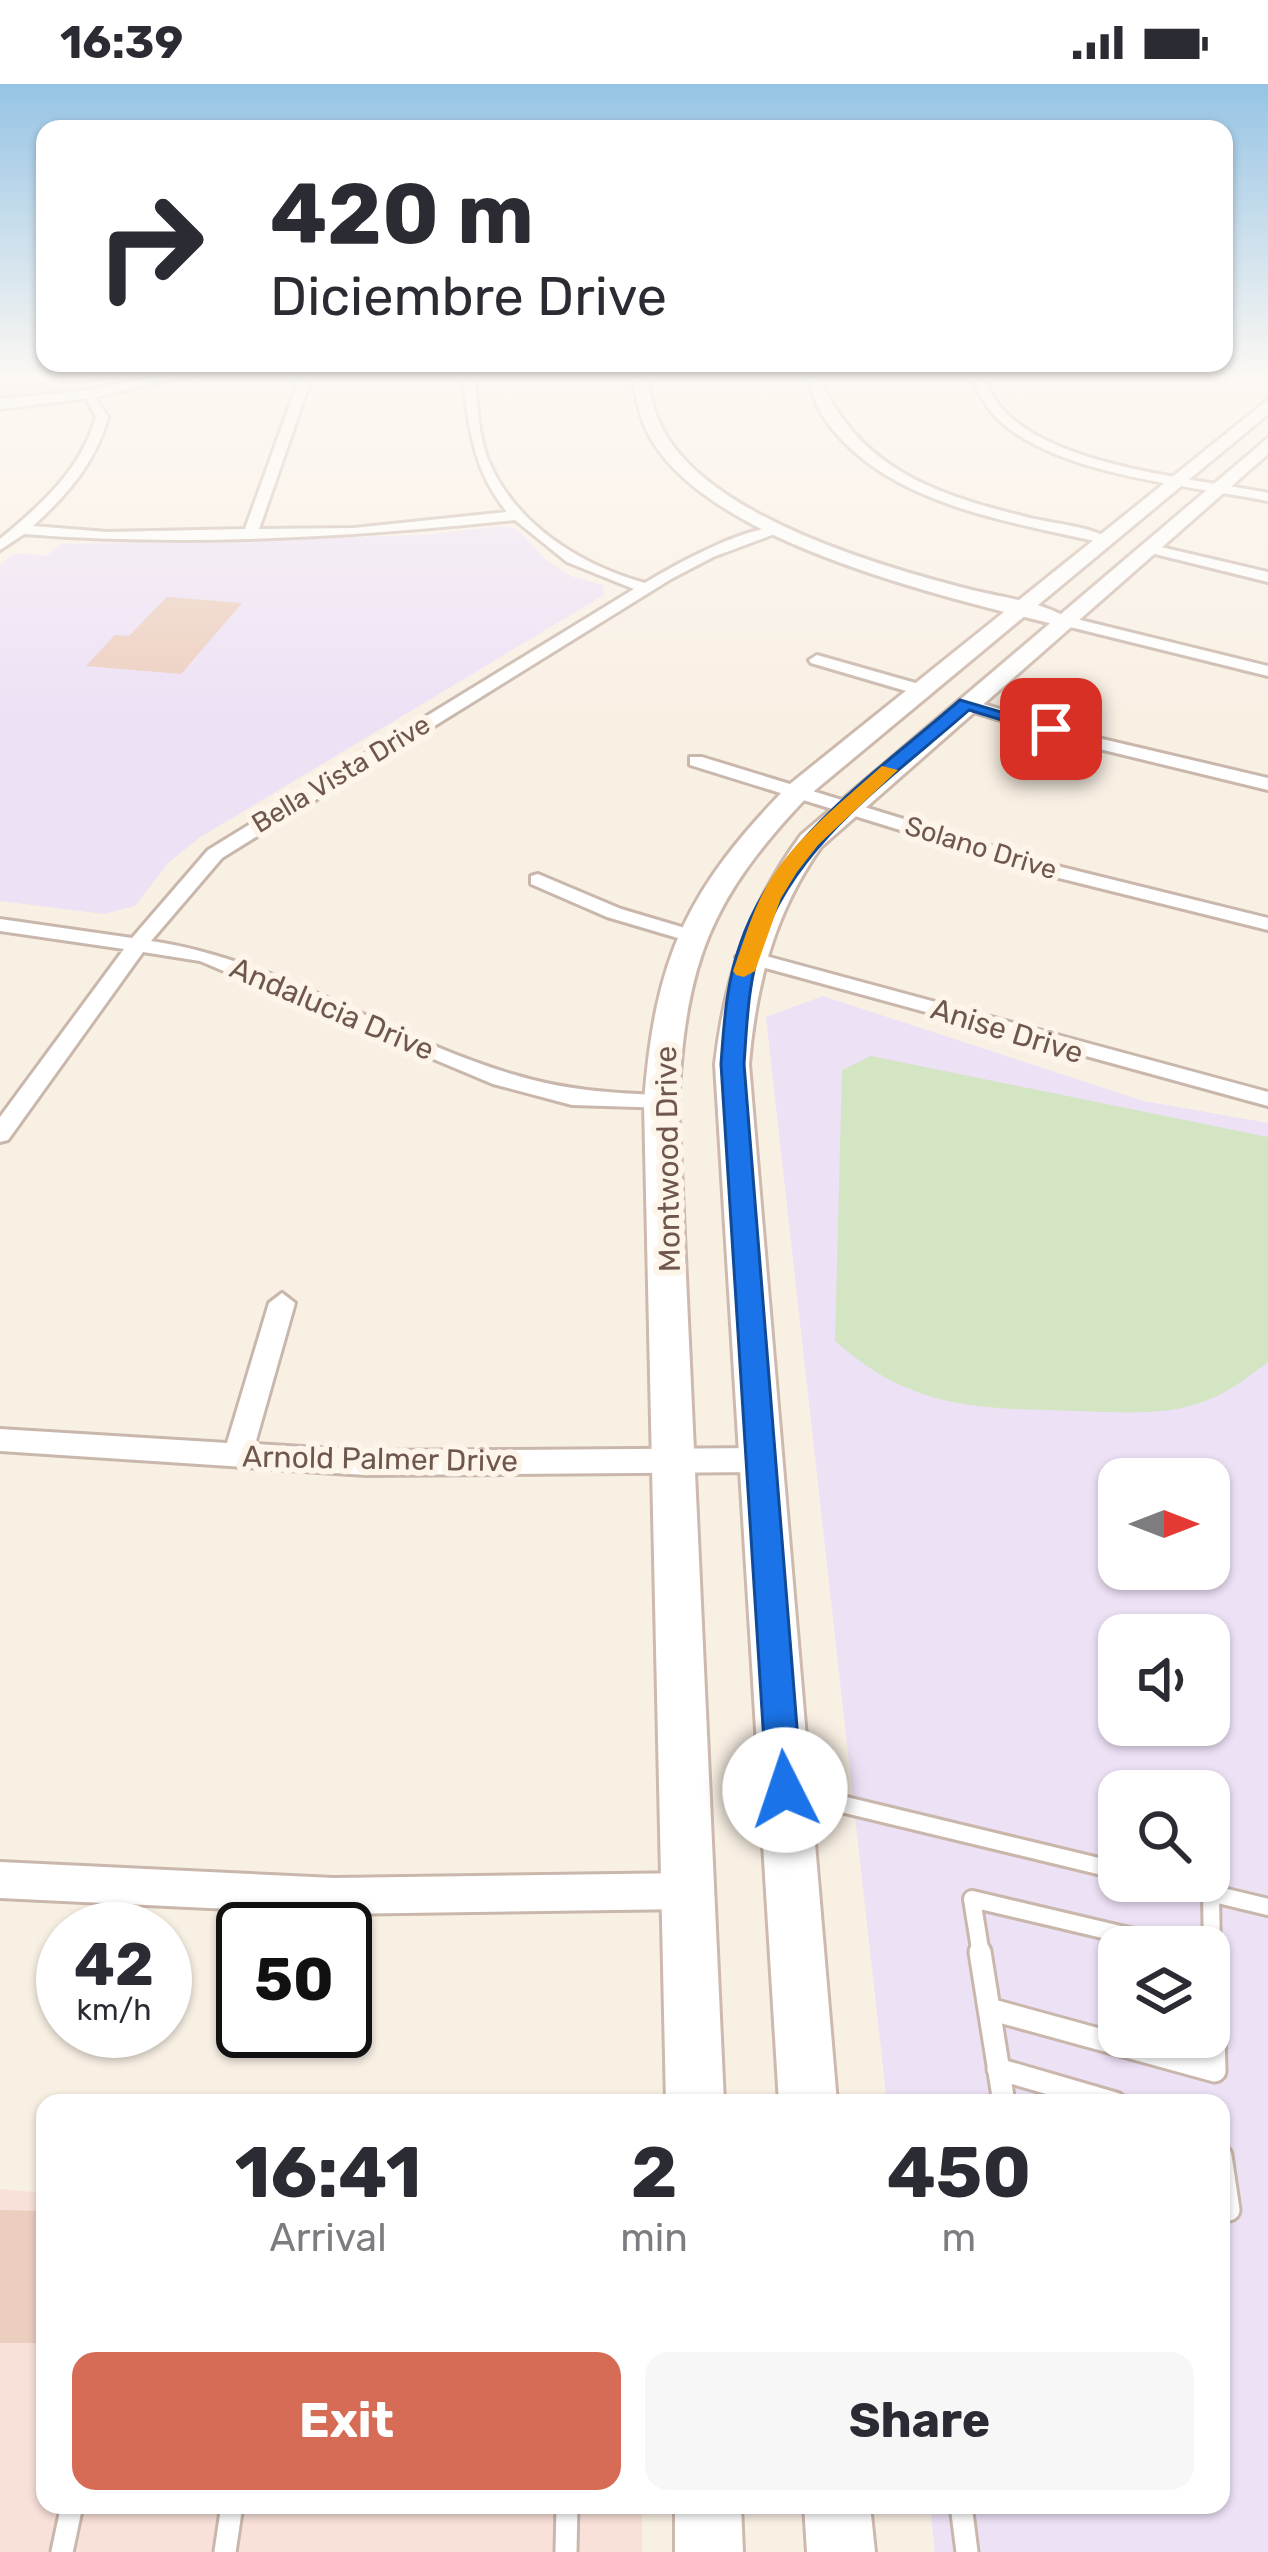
<!DOCTYPE html>
<html lang="en">
<head>
<meta charset="utf-8">
<style>
	:root { --surface:#fff; --page:#f7f7f7; --text:#2b2b33; --muted:#7c7c81; --accent:#d66c56 }
	body { margin:0; font-family:Rubik,sans-serif; background:var(--page); color:var(--text); height:100vh; display:flex; flex-direction:column; font-size:45px; white-space:nowrap }
	* { box-sizing:border-box; margin:0 }
	p { font-size:39px; color:var(--muted) }
	.icon { flex:none; width:66px; height:66px; fill:none; stroke:currentColor; stroke-width:2; stroke-linecap:round; stroke-linejoin:round }
	.map { position:relative; flex:1; overflow:hidden }
	.drawer { position:absolute; left:36px; top:2010px; width:1194px; height:420px; display:flex; flex-direction:column; background:var(--surface); border-radius:24px; box-shadow:0 3px 9px #0004 }
	.drawer>* { flex:none }
	.hud { position:absolute; left:36px; top:36px; width:1197px; height:252px; border-radius:24px; box-shadow:0 3px 9px #0004; background:#fff; color:var(--text); overflow:hidden }
	.needle { width:78px; rotate:90deg }
	.fabs { position:absolute; left:1098px; top:1374px; display:grid; gap:24px }
	.fabs a { display:grid; place-items:center; width:132px; height:132px; border-radius:24px; background:var(--surface); box-shadow:0 3px 9px #0004; font-size:60px }
	.speed { position:absolute; left:36px; top:1818px; display:flex; gap:24px; font-size:60px; font-weight:700; text-align:center }
	.speed>* { display:grid; place-content:center; width:156px; height:156px; border-radius:50%; background:var(--surface); box-shadow:0 3px 9px #0004; line-height:1 }
	.speed small { font-size:30px; font-weight:400 }
	.speed .limit { border:6px solid #111; border-radius:18px; background:#fff; color:#111 }
	.pin { position:absolute; display:grid; place-items:center; width:102px; height:102px; color:#fff; margin:-51px; border-radius:24px; box-shadow:0 6px 18px #0006 }
	.me { position:absolute; width:132px; margin:-66px; rotate:356deg; stroke-linejoin:round; filter:drop-shadow(0 0 9px #0008) }
	.turn { display:flex; align-items:center; gap:42px; height:252px; padding:0 36px; font-size:54px }
	.turn .icon { width:156px; height:156px; stroke-width:2.5 }
	.turn b { display:block; font-size:84px; line-height:102px }
	.eta { display:flex; justify-content:space-evenly; align-items:center; height:204px; text-align:center }
	.eta b { font-size:72px; font-weight:700; line-height:84px }
	.action { display:flex; gap:24px; margin-top:auto; padding:24px 36px }
	.action a { flex:1; height:138px; border-radius:24px; background:var(--accent); color:#fff; font-size:48px; font-weight:700; line-height:138px; text-align:center }
	.action a+a { background:var(--page); color:var(--text) }
	.status { display:flex; justify-content:space-between; align-items:center; height:84px; padding:0 60px; background:var(--surface); direction:ltr }
	.status svg { height:33px; fill:currentColor }
	.map>svg:first-child { display:block }
</style>
</head>
<body>
<div class="status"><b>16:39</b><svg viewBox="0 0 49 12"><path d="M0 12V9h3v3zM5 12V6h3v6zM10 12V3h3v9zM15 12V0h3v12zM26 1h20v11H26zM47 4h2v5h-2z"/></svg></div>
<div class="map">
<svg width="1268" height="2468" viewBox="0 0 1268 2468">
	<rect width="100%" height="100%" fill="#f9f0e4"/>
	<path fill="#f9e1d9" d="M0,289H153L58,306L0,310Z
		M0,2105L45,2109V2421H642V2468H0Z"/>
	<path fill="#ede1f6" fill-rule="evenodd" d="M500,442L517,445L545,475L571,492L603,501L604,511L199,754L169,778L135,822L104,830L0,817V481L14,469L47,472L60,460L424,451Z
		M823,912L1144,1017L1268,1039V2468H935L930,2421H1221V2019H887L766,933ZM1119,1395H1209V1485H1119ZM1119,1551H1209V1641H1119ZM1119,1707H1209V1797H1119ZM1119,1863H1209V1953H1119Z"/>
	<path fill="#d4e5c4" d="M871,972L1268,1053V1278C1246,1295 1223,1312 1197,1320C1159,1332 1116,1328 1077,1327C977,1324 914,1327 835,1257L842,986Z"/>
	<path fill="#eccebf" d="M167,513L242,519L181,590L86,582L115,551L129,552Z
		M0,2126L45,2127V2259H0Z"/>
	<g fill="none" stroke-linecap="round" stroke-linejoin="round">
		<defs>
			<path id="service-far2" d="M1255,289L1256,294L1268,296"/>
			<path id="service-far1" d="M796,1709L1119,1787
				M1160,1797L1268,1823
				M1211,1809L1212,1871
				M981,1871L972,1815L1175,1863"/>
			<path id="service" d="M980,1868L1004,2019
				M989,1925L1215,1987L1212,1868
				M998,1985L1115,2019
				M1221,2072L1229,2126L1221,2123
				M961,2421L967,2468
				M62,2468L72,2421
				M225,2468L232,2421
				M566,2468L567,2421"/>
			<path id="minor" d="M293,289H305L309,301L259,445L354,444L507,428C472,385 469,342 462,289H474C478,316 477,347 487,373C512,438 579,481 645,499C670,483 761,433 785,446L713,473L671,495L222,774L151,857C281,876 391,955 515,991C564,1006 610,1009 661,1011L673,1019L669,1024L572,1021L493,1000L200,877L143,868L8,1056L0,1058V1033L124,865L0,847V835L132,854L208,766L634,505L567,478L515,436C351,453 188,463 24,450L0,466V455C41,421 81,386 96,333L84,310L90,306L108,333C96,378 67,411 33,442L107,448L245,445L297,301Z
				M805,289H817C857,385 934,410 1030,434C1055,440 1089,442 1110,455L1103,459C1008,437 881,420 823,332C815,319 811,303 805,289Z
				M970,289H982C988,303 994,317 1005,328C1060,384 1193,394 1268,409V417C1189,401 1061,392 1000,337C985,324 978,306 970,289Z
				M1148,460L1268,488V498L1143,467L1141,464Z
				M1060,531L1268,582V592L1054,539L1052,536Z
				M817,571L926,602L928,606L920,611L811,579L809,576Z
				M966,615L1098,654L1268,694V706L1087,662L960,624V616Z
				M690,673H702L1053,781L1268,834V846L1039,789L690,681Z
				M538,790L621,825L695,847L698,851L688,857L607,833L531,800V792Z
				M747,867L1268,1008V1022L740,877L736,873Z
				M282,1209L295,1219L255,1360L366,1367L761,1364L771,1368L776,1376L771,1384L761,1388L366,1391L0,1367V1345L227,1359L269,1219Z
				M0,1778L334,1794L688,1789L701,1794L706,1807L701,1820L688,1825L334,1830L0,1814Z"/>
			<path id="tertiary" d="M175,289H202L90,314L0,325V315L90,306Z
				M631,289H645C650,306 653,327 661,342C704,431 875,481 964,504C996,513 1044,517 1070,536L1060,542C948,513 696,458 645,343C638,326 635,306 631,289Z"/>
			<path id="secondary" d="M1268,316V330L808,712C710,815 686,877 678,1019L724,2019H666L644,1019C655,872 687,805 790,700Z
				M1268,354V370L821,763C774,829 756,900 749,980L837,2019H779L715,980C725,893 749,822 801,751Z
				M675,2421H741L743,2468H675Z
				M804,2421H870L875,2468H807Z"/>
		</defs>
		<use href="#service-far2" stroke="#c9b7ac" stroke-width="9"/>
		<use href="#service-far1" stroke="#c9b7ac" stroke-width="22"/>
		<use href="#service" stroke="#c9b7ac" stroke-width="27"/>
		<use href="#minor" stroke="#c9b7ac" stroke-width="6"/>
		<use href="#tertiary" stroke="#c9b7ac" stroke-width="6"/>
		<use href="#secondary" stroke="#ceb9ad" stroke-width="6"/>
		<use href="#service-far2" stroke="#fff" stroke-width="6"/>
		<use href="#service-far1" stroke="#fff" stroke-width="16"/>
		<use href="#service" stroke="#fff" stroke-width="21"/>
		<use href="#minor" fill="#fff" fill-rule="evenodd"/>
		<use href="#tertiary" fill="#fff" fill-rule="evenodd"/>
		<use href="#secondary" fill="#fff" fill-rule="evenodd"/>
	</g>
	<linearGradient id="sky" x2="0" y2="1"><stop stop-color="#96c4e5"/><stop offset="0.46" stop-color="#fcf8f3"/><stop offset="1" stop-color="#fcf8f3" stop-opacity="0"/></linearGradient>
	<rect width="1268" height="634" fill="url(#sky)"/>
	<path fill="#1a73e8" stroke="#114b97" stroke-width="3" d="M960,616L1059,645L1051,651L969,626C892,694 795,759 761,860C748,899 747,939 744,980L802,1706L797,1717L785,1722L772,1717L767,1706L721,980C724,940 726,900 740,861C775,755 879,687 960,616Z"/>
	<path fill="#f59e0b" d="M882,682L898,686L818,761L797,788L781,814L755,887L744,893L736,891L733,887C742,863 749,838 760,815C786,760 838,722 882,682Z"/>
	<g text-anchor="middle" stroke-width="12" stroke-linejoin="round" paint-order="stroke">
		<g font-size="27" fill="#6f574d" stroke="#fdf4ea">
			<text transform="translate(341 690) rotate(-31)" y="9">Bella Vista Drive</text>
			<text transform="translate(981 764) rotate(17)" y="9">Solano Drive</text>
		</g>
		<g font-size="30" fill="#6f574d" stroke="#fdf4ea">
			<text transform="translate(332 925) rotate(23)" y="10">Andalucia Drive</text>
			<text transform="translate(1007 947) rotate(17)" y="10">Anise Drive</text>
			<text transform="translate(668 1075) rotate(-91)" y="10">Montwood Drive</text>
			<text transform="translate(380 1375) rotate(1)" y="10">Arnold Palmer Drive</text>
		</g>
	</g>
</svg>
<div class="fabs">
<a><svg class="needle" viewBox="-14 -14 28 28"><path d="M0-13l5 13h-10z" fill="#e53935"/><path d="M0 13l5-13h-10z" fill="#7c7c81"/></svg></a>
<a><svg class="icon" aria-label="sound" viewBox="0 0 24 24"><path d="M4 9h4l5-4v14l-5-4H4zM17 9q2 3 0 6"/></svg></a>
<a><svg class="icon" aria-label="search" viewBox="0 0 24 24"><circle cx="10" cy="10" r="6"/><path d="M15 15l6 6"/></svg></a>
<a><svg class="icon" aria-label="layers" viewBox="0 0 24 24"><path d="M12 4l9 5-9 5-9-5zM3 14l9 5 9-5"/></svg></a>
</div>
<div class="speed"><div>42<small>km/h</small></div><div class="limit">50</div></div>
<div class="pin" style="left:1051px;top:645px;background:#d93025"><svg class="icon" aria-label="arrive" viewBox="0 0 24 24"><path d="M6 21V4h12l-3 4 3 4H6"/></svg></div>
<svg class="me" style="left:785px;top:1706px" viewBox="-20 -20 40 40"><circle r="19" fill="#fff"/><path d="M0-13L10 11 0 6-10 11z" fill="#1a73e8"/></svg>
<div class="hud">
<div class="turn"><svg class="icon" aria-label="right" viewBox="0 0 24 24"><path d="M7 20v-9h11M14 6l5 5-5 5"/></svg><div><b>420 m</b>Diciembre Drive</div></div>
</div>
<section class="drawer">
<div class="eta">
<div><b>16:41</b><p>Arrival</p></div>
<div><b>2</b><p>min</p></div>
<div><b>450</b><p>m</p></div>
</div>
<div class="action"><a>Exit</a><a>Share</a></div>
</section>
</div>
</body>
</html>
